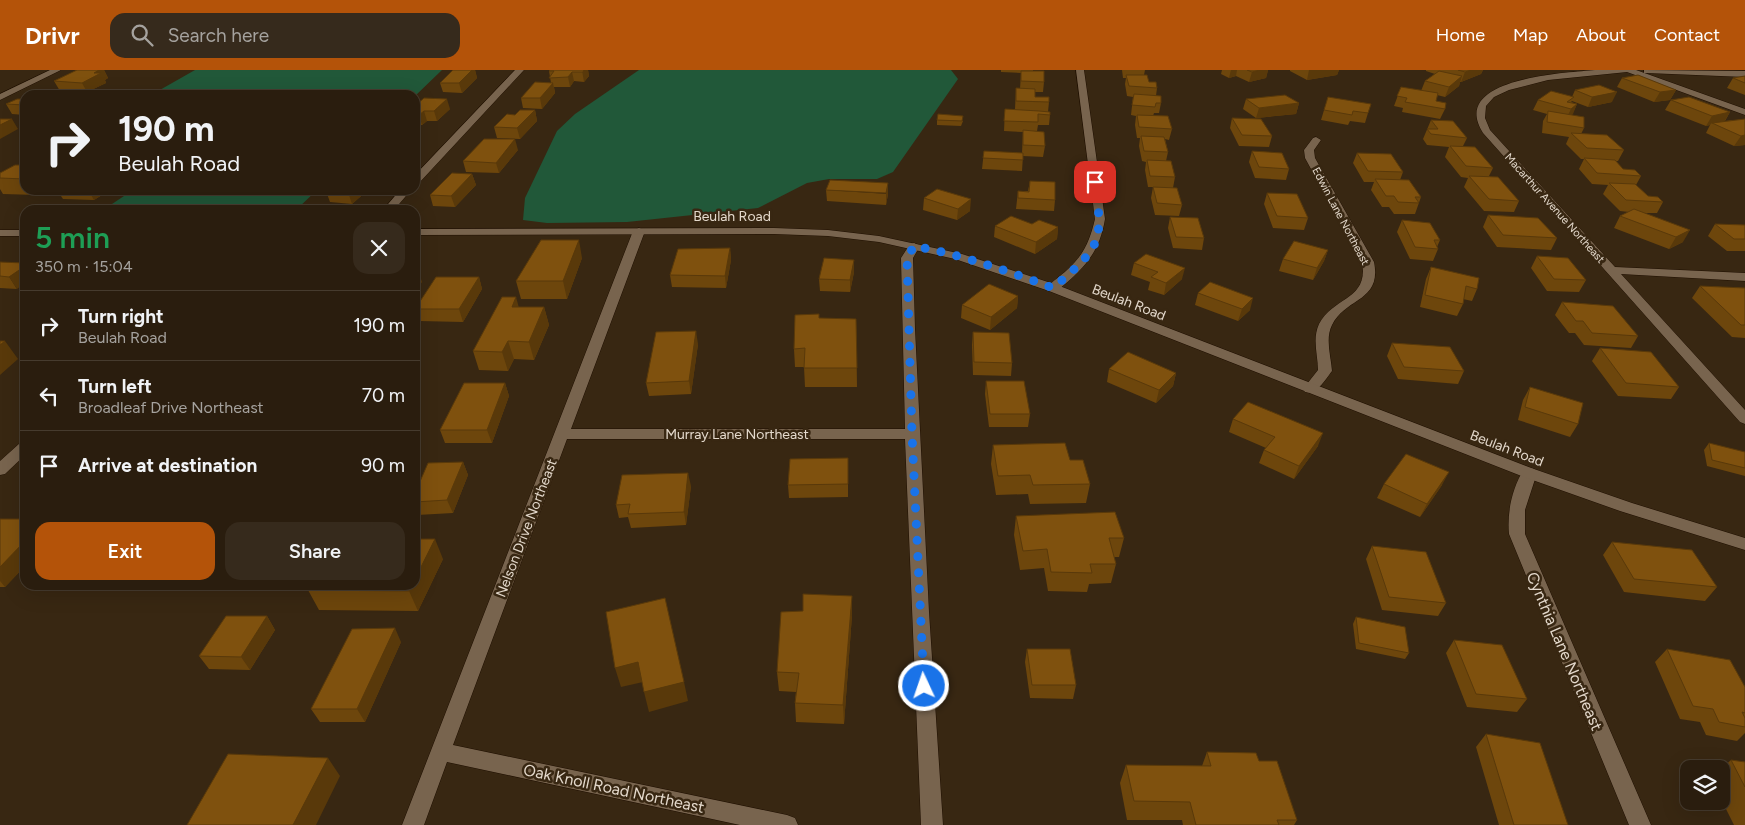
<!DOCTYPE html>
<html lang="en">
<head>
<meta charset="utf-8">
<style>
	:root { --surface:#2a1d0e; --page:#362a1c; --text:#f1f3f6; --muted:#a5a29e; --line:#463b2e; --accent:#b45309 }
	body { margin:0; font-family:Figtree,sans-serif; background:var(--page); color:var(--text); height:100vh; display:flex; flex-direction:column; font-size:19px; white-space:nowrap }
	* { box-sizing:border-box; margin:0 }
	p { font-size:16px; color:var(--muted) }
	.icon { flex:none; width:28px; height:28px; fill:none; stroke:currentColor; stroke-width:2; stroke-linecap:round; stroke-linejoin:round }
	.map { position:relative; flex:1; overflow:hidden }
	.panel { position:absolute; left:20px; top:135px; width:400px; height:385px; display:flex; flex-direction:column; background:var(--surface); border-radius:15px; box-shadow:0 5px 20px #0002,0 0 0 1px var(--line) }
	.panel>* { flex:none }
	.guide { position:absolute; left:20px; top:20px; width:400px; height:105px; border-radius:15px; box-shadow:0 5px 20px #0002,0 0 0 1px var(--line); background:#2a1d0e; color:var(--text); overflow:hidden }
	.controls { position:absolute; left:1680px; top:690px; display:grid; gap:10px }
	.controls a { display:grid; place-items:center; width:50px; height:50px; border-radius:10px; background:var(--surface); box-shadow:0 5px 20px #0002,0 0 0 1px var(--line); font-size:25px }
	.pin { position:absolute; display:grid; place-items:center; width:42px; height:42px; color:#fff; margin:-21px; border-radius:10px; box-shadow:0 2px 8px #0006 }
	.me { position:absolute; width:55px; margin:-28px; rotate:357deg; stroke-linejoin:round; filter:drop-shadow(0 0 4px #0008) }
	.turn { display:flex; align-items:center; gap:18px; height:105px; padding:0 15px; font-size:22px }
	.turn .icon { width:65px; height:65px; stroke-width:2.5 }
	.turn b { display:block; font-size:35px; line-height:42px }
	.round { display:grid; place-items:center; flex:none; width:52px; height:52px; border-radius:15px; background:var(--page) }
	.head { display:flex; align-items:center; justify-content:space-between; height:85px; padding:0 15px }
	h1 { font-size:30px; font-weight:600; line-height:38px; color:#1e9e55 }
	.cta { display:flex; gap:10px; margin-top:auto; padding:10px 15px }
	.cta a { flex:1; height:58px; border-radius:15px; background:var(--accent); color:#fff; font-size:20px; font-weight:600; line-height:58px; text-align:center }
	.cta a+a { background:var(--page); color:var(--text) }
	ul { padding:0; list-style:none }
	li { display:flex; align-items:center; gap:15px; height:70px; padding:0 15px; border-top:1px solid var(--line) }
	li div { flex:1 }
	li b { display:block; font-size:19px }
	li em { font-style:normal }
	header { display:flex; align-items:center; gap:30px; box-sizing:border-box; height:70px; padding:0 25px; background:var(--accent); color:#fff }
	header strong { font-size:24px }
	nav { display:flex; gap:28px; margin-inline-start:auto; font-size:18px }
	.search { width:350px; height:45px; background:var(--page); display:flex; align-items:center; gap:12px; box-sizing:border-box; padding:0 18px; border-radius:15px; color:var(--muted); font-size:19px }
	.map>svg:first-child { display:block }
</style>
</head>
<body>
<header>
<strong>Drivr</strong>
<div class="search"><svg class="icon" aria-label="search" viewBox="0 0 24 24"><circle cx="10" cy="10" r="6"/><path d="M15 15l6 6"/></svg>Search here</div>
<nav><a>Home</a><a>Map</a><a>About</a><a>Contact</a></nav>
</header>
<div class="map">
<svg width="1745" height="755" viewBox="0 0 1745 755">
	<rect width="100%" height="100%" fill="#382712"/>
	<path fill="#215839" d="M195,0H442L415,26L151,25Z
		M639,0H951L958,9L893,102L877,109H829L807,113L758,138L627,152L547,153L523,150L525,128L557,61L575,44Z
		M133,120H317L296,140H103Z"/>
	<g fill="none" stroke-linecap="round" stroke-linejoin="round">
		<defs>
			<path id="minor" d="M50,0H61L0,30V24Z
				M515,0H524L419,113L415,114V105Z
				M1076,0H1084L1105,149C1099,184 1084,198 1057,221L1053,222L1047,218C1052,211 1061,206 1067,200C1084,185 1090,170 1095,149Z
				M1595,0H1636L1745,39V45L1627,2L1548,10L1509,20L1494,27L1486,36L1485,48L1490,60L1615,197L1745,203V211L1621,204L1745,340V354L1740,352L1483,63C1448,8 1564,3 1595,0Z
				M1644,0L1745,1V7L1647,3H1644Z
				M1316,67L1321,70L1314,80L1315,88L1374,192C1382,232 1346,227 1332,255C1325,269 1331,286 1332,301C1325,310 1317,325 1305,322L1303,319L1318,300C1318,285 1312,269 1319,254C1334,226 1369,230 1362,192L1305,88L1304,80L1313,68Z
				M400,120H411L394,140H383Z
				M639,158L645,161L571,359H905L901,188L910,174L914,173L920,176L913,188L915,259L929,542L943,755H921L905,369H567L453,675L787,745L795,748L798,755H740L447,692L424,755H402L633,161Z
				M1529,398L1534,399L1537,403L1525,440V464L1651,755H1629L1509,464C1507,442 1512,418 1524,399Z"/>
			<path id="tertiary" d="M25,371V385L5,404L0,405V391L20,373Z"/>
			<path id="secondary" d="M774,158L828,160L879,166L962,184L1057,215L1534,399L1632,433L1745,468V480L1620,441L1524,407L1049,221L955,189L879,172L828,166L774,164L415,165V159Z
				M0,160H25V166H0Z"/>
		</defs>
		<use href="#minor" stroke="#1f0f00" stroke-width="1"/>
		<use href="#tertiary" stroke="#1f0f00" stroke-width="1"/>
		<use href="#secondary" stroke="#1f0f00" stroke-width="1"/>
		<use href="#minor" fill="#78644e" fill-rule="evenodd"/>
		<use href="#tertiary" fill="#78644e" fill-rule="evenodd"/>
		<use href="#secondary" fill="#78644e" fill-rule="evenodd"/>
	</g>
	<path fill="#6d460c" d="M77,0H104L108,8L105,10L106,13L87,22H70L72,25H74H34L60,21L54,11Z
		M453,0H475L477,8L462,23L443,22L440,13Z
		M550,0H588L589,6L584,12L574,11L570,17H554L555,23L542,39L523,38L521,28L551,13L549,1Z
		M1001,0H1033V1L1044,12L1043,22H1035V27L1049,32L1048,42L1050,45L1049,55H1038L1037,61L1045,76L1043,87L1023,86L1022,101L982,99L984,81L1022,83L1023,62L1004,61L1005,39H1015L1016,18L1020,19L1021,3L1001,2Z
		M1122,0H1145L1144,5L1149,12L1157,18L1156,26L1161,33L1159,43H1154L1153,46L1172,59L1169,70L1165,69L1168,82L1166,91L1175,107L1173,118L1182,135L1179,146L1155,145L1151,128L1153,117H1148L1145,100L1146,92L1142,91L1139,76L1140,68H1137L1135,55L1136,46L1131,45L1133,27L1127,26L1125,14L1126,8H1123Z
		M1222,0H1268L1266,8L1249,12L1236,6L1229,8L1221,4Z
		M1290,0H1339L1337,5L1307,10L1290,1Z
		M1426,0H1483L1481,4L1461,12H1460L1459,16L1445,27L1437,25L1436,31L1445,39L1440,49L1402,42L1403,38L1394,36L1401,17L1421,21L1425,11L1435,4L1426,1Z
		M1745,6V25L1727,18L1733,8Z
		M1622,8L1676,20L1670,30L1654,32L1617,17Z
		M1575,20L1612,32L1588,37L1572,31L1571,32L1577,34L1572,45L1584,58L1581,64L1624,80L1618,91H1615L1623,99L1641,106L1636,115L1648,126L1663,132L1657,143H1644L1683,172L1669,179L1614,158L1620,146L1629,142L1620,141L1603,124L1608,115L1592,114L1579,99L1584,89H1581L1566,74L1569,67L1542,63L1543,51L1547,44L1533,40L1538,30L1572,27Z
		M1328,27L1368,43L1365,53L1350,51L1348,55L1321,50Z
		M25,29V45L12,44L6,34Z
		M1246,29L1299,33L1296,44L1256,48L1243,39Z
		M1671,30L1730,42L1725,51L1745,49V75L1734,76L1706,63L1710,55L1706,56L1665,40Z
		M415,36L450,39L437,51H427L422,55H415Z
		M535,40L537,51L520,69L497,68L494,57L515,45Z
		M1232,48L1272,66L1269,77L1239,76L1230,58Z
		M937,50L963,51L961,56L937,55Z
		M1431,50L1467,68L1463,76L1493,98L1489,106L1519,131L1514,142L1484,141L1464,117L1468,108L1461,107L1445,87L1449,77L1427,75L1423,69Z
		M25,79V90L20,82Z
		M518,80L499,103L466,102L463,91Z
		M1252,81L1289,99L1286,110L1255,108L1249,92Z
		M1357,83L1403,102L1400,110L1421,127L1415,144H1394L1389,137H1382L1371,120L1374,112H1364L1353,93Z
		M25,95V120H45L37,125L3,124L0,119V103Z
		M472,104L476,115L455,137L433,136L430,125Z
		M1030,111L1055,130L1054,141L1016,139L1018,121H1028Z
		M57,120H110L94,130L63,129Z
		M368,120L352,134L330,132L326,121Z
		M826,120L888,124L886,135L827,131Z
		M1267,123L1308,148L1304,160L1273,158L1264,134Z
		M924,128L970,141L957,150L923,140Z
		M1488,145L1557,168L1551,180L1497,177L1483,157Z
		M1170,147L1204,168L1202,180L1173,178L1168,158Z
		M1402,150L1440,170L1437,177L1438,179L1433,191L1410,189L1397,162Z
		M1715,154L1745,155V181H1727L1708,166Z
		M995,156L1058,157L1057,169L1035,184L994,167Z
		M730,178L731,190L726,218L672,217L670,205Z
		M1328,180L1324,191L1313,210L1279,201L1283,189Z
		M1537,186L1586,210L1579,222L1547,221L1531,198Z
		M582,188L567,229H521L516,211Z
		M0,192L17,219L0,218Z
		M1134,193L1182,209L1164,225L1148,220L1150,212L1131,205Z
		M1431,197L1477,219L1472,231L1463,229V234L1457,246L1420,237L1426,209Z
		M854,202L850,222L820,221L819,209Z
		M479,207L482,219L463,252L419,251L415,238Z
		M1700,216L1745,218V268L1732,267L1692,228Z
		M1198,223L1250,240L1238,251L1195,235Z
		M1018,226L1017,238L990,260L961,248L962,235Z
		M1562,232L1638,266L1631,278L1584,275L1575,263H1569L1555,245Z
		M519,237H544L549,255L534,290L514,289L508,301L479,300L473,281Z
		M819,248L856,249L857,317H805L804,297H795L794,279Z
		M973,262L1012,293L1011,306L973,305L972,275Z
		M1392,273L1464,301L1458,314L1398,309L1387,286Z
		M698,274L691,324L649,326L646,313Z
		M1600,278L1679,317L1671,329L1618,326L1592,291Z
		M1109,299L1176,303L1173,316L1156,333L1107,312Z
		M986,311L1030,344L1028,357H989L985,324Z
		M505,313L509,326L492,373H445L440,360Z
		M1530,317L1578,354L1570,367L1518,350L1523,330Z
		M1233,349L1318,376L1294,409L1259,393L1264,380L1266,378L1229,362Z
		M1709,373L1745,398V406L1707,396L1704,380Z
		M993,375L1070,390L1090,414L1086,433L1030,434L1028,424L996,425L991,394Z
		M463,392L468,405L453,443L417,445L415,440V423Z
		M848,402V427L789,428L788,415Z
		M1384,414L1442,415L1420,447L1377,428Z
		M691,416L686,455L631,458L628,447L619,448L616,435Z
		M1016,446L1124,468L1119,487H1114L1116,494L1111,513L1089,514L1087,522L1048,521L1044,498L1020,500L1014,465Z
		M0,449H25V496L5,517H0Z
		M1612,472L1717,517L1705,531L1624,522L1603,485Z
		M1372,476L1446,533L1438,546L1382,540L1366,489Z
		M443,489L418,541L319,540L308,520Z
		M852,545L844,654L796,652L795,633L796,622L779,621L777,602Z
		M267,546L275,560L250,600L209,599L199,586Z
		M1356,547L1409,583L1405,589L1356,579L1353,554Z
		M1454,570L1527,629L1517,642L1467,637L1446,583Z
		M401,572L365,652H320L311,639Z
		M1027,579L1076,615L1073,629L1030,628L1025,592Z
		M1667,579L1745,617V663L1737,671L1706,665L1700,652L1680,649L1655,592Z
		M1486,664L1568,755H1499L1476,677Z
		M1207,682L1259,691L1297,750L1294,755H1183L1182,750H1127L1120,713L1126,695L1202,696Z
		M1731,690L1745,692V755H1734L1721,729V699Z"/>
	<path fill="#59390a" d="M99,0H104L108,8L105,10L106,13L87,22L82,13L94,3Z
		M472,0H475L477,8L462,23L459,13Z
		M582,0H588L589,6L584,12Z
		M1231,0H1237L1236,6L1229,8Z
		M1260,0H1268L1266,8L1249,12L1252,2Z
		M1309,0H1339L1337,5L1307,10Z
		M1471,0H1483L1481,4L1461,12L1465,2Z
		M572,2L574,11L570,17L568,7Z
		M1462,6L1459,16L1445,27L1449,17Z
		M553,13L555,23L542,39L540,28Z
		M1676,20L1670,30L1654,32L1660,22Z
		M1617,22L1612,32L1588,37L1592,27Z
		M447,29L450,39L437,51L434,41Z
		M1299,33L1296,44L1256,48L1259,38Z
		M1577,34L1573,44L1566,49L1571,39Z
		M535,40L537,51L520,69L517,58Z
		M424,41L427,51L422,55L419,45Z
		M1730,42L1724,52L1712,53L1710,55L1706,56L1712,46Z
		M12,49L18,59L0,69V55Z
		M415,63L418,71L415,73Z
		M1745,65V75L1734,76L1741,66Z
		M515,69L518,80L499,103L496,93Z
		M472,104L476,115L455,137L451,126Z
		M888,113V124L886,135V123Z
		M34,120H45L37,125Z
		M88,120H110L94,130Z
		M351,120H368L352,134L348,122Z
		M971,129L970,141L957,150L958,139Z
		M1058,157L1057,169L1035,184L1036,172Z
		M1690,160L1683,172L1669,179L1676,167Z
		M579,170L582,188L567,229L563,211Z
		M730,178L731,190L726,218L725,206Z
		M1328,180L1324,191L1313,210L1317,198Z
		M854,190V202L850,222V210Z
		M25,196V213L17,219L9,207Z
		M1185,198L1182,209L1164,225L1166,213Z
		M418,200L422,212L415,222V204Z
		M479,207L482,219L463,252L459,239Z
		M1018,226L1017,238L990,260L991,247Z
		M516,227L521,245L512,237Z
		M1253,228L1250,240L1238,251L1242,239Z
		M544,237L549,255L534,290L529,272Z
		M696,261L698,274L691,324L689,311Z
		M5,271L18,289L0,305V275Z
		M508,271L514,289L508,301L502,282Z
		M1176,303L1173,316L1156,333L1159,320Z
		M505,313L509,326L492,373L487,360Z
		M1323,363L1318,376L1294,409L1299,396Z
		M463,392L468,405L453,443L447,430Z
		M1449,402L1442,415L1420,447L1427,434Z
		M688,403L691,416L686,455L684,442Z
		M435,469L443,489L418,541L409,521L412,515H415V509Z
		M23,473L25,476V496L5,517L0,511V497Z
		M852,526V545L844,654L843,635Z
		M267,546L275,560L250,600L241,587Z
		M395,558L401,572L365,652L357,639Z
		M638,592L643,612L621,617L615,598Z
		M684,612L688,631L649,642L644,622Z
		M328,688L340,706L316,755H293Z"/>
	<path fill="#7f510e" stroke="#59390a" d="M77,0H99L94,3H101L82,13L54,11Z
		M453,0H472L459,13H440Z
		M550,0H584L583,2H572L568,7L549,8L554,1H549Z
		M1247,0H1260L1252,2Z
		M1458,0H1471L1465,2Z
		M1021,1H1044V12L1021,11Z
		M1439,1L1462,6L1449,17L1425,11Z
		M1126,5H1147L1149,12H1156L1157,18L1129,16Z
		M1638,5L1676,20L1660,22L1622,8Z
		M1745,6V13L1733,8Z
		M535,12L553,13L540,28H521Z
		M1599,15L1617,22L1592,27L1575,20Z
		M1401,17L1438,23L1436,31L1446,33L1445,39L1405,32L1407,28L1397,26Z
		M1016,18L1035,19V27H1049V32L1016,31Z
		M44,20L70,22L65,24L74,25H34Z
		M1551,21L1574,27L1567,32L1577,34L1571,39L1538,30Z
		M1134,24L1161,26V33H1156L1155,37L1132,35Z
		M1285,25L1299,33L1259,38L1246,29Z
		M1328,27L1371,34L1368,43L1353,41L1352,45L1324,40Z
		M1689,27L1730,42L1712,46L1671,30Z
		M424,28L447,29L434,41H424L419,45H415V36Z
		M17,29H25V35L6,34Z
		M1005,39L1039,41L1050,42V45L1038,44V52L1004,51Z
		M520,40H535L517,58L494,57L507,44L515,45Z
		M1548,41L1584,47V58L1547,52Z
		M938,44L963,46L962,51L937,50Z
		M1137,45L1168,46L1172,59L1139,57Z
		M1232,48L1261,49L1272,66L1242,65Z
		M0,49H12L0,55Z
		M1745,49V65L1741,66L1712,53Z
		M1431,50L1453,51L1467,68L1431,64L1427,59H1438Z
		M1023,60L1044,62L1045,76L1023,75Z
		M1571,63L1607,65L1624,80L1587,78Z
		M1141,66L1164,67L1168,82L1144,81Z
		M484,69H515L496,93L463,91Z
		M1450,76L1475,77L1493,98L1466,96Z
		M984,81L1023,83V90L983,88Z
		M1252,81L1282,83L1289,99L1259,97Z
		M1357,83L1391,84L1403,102L1368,101Z
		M1584,88L1615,90L1623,99L1635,100L1641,106L1597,103Z
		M1147,90L1171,91L1175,107L1150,106Z
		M15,95H25V109L0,108V103Z
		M452,103L472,104L451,126L430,125Z
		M1469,106L1498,107L1519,131L1489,129Z
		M1375,109L1409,110L1421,127H1415L1419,133L1398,132L1394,126H1386Z
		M830,110L888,113L886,123L826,120Z
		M1030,111L1055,112V130L1018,128V121L1029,122Z
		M1609,113L1635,114L1648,126L1658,127L1663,132L1626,130Z
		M1153,117L1177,118L1182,135L1157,133Z
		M937,119L971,129L958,139L924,128Z
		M327,120H351L348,122L326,121Z
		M1267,123L1297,124L1308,148L1277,146Z
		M1634,139L1690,160L1676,167L1620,146Z
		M1488,145L1538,148L1557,168L1503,165Z
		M1011,146L1032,154L1039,150L1058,157L1036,172L995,156Z
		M1170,147L1198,148L1204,168L1176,167Z
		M1402,150L1430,153L1440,170H1434L1438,179L1415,177Z
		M1715,154L1745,155V169H1734Z
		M541,170H579L563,211H516Z
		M1294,171L1328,180L1317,198L1283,189Z
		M730,178L725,206L670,205L678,179Z
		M1146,184L1185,198L1166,213L1151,207L1158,202L1134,193Z
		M1537,186L1568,188L1586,210L1554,209Z
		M824,188L854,190L850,210L819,209Z
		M0,192L25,193V196L9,207L0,206Z
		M1431,197L1479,208L1477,219L1466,216L1463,234L1425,225Z
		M436,207H479L459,239H415Z
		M1210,212L1253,228L1242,239L1198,223Z
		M989,214L1018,226L991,247L962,235Z
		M1700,216L1745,218V255H1741Z
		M502,227H516L512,237H544L529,272L508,271L502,282L473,281Z
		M1562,232L1613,236L1638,266L1592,263L1583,251H1576Z
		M819,244V248L856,249L857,298H804L805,278L794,279L795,245Z
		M696,261L689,311L646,313L656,262Z
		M973,262L1009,263L1012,293L974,292Z
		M0,271H5L0,275Z
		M1392,273L1450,277L1464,301L1404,297Z
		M1600,278L1651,282L1679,317L1626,313Z
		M1128,282L1176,303L1159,320L1109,299Z
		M986,311H1024L1030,344H990Z
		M464,313H505L487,360H440Z
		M1530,317L1583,333L1578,354L1525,337Z
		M1248,332L1323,363L1299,396L1264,380L1275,367L1233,349Z
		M1065,373L1070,390H1083L1090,414L1033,415L1030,405L998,406L993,375Z
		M1709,373L1745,382V398L1712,390Z
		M1406,384L1449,402L1427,434L1384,414Z
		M848,388V414L788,415L790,389Z
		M463,392L447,430L415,432V423L428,393Z
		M688,403L684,442L628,444L630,434L616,435L622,405Z
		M1115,442L1124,468H1109L1116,494H1090L1092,503L1051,502L1047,479L1023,481L1016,446Z
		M0,449H25V473H23L0,497Z
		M415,469H435L415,509Z
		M1612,472L1692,480L1717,517L1634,509Z
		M1372,476L1426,482L1446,533L1389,527Z
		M311,515H412L409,521L308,520Z
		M803,524L852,526L843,635L795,633L799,603L777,602L781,542L803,541Z
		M665,528L684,612L644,622L638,592L615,598L606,542Z
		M226,546H267L241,587L199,586Z
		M1356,547L1405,557L1409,583L1359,573Z
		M395,558L357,639H311L352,559Z
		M1454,570L1502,575L1527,629L1476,624Z
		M1027,579H1070L1076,615H1032Z
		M1667,579L1730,590L1745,617V643L1742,642L1745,648V657L1719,652L1713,639L1693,636Z
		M1486,664L1540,673L1568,755H1514Z
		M1207,682L1256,683L1259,691H1277L1297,750H1277L1279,755H1196L1190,732L1134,731L1126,695L1211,696Z
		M228,684L328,688L293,755H187Z
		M1731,690L1745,692V717Z"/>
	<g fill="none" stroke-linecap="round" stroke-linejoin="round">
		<path stroke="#1a73e8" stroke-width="9" stroke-dasharray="0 16.2" d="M924,616L912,364L907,188L914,176C962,185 1008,201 1053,218C1100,177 1104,174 1095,112"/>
	</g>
	<g text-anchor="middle" stroke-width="5" stroke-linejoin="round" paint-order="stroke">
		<g font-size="11" fill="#e4d9cc" stroke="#382712">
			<text transform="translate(1555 138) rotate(48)" y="4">Macarthur Avenue Northeast</text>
			<text transform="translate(1341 146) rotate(62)" y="4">Edwin Lane Northeast</text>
		</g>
		<g font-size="14" fill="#e4d9cc" stroke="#382712">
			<text x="732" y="151">Beulah Road</text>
			<text transform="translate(1129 232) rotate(21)" y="5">Beulah Road</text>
			<text x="737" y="369">Murray Lane Northeast</text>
			<text transform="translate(1507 378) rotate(21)" y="5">Beulah Road</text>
			<text transform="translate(526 458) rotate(-69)" y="5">Nelson Drive Northeast</text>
		</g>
		<g font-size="16" fill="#e4d9cc" stroke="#382712">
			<text transform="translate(1565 581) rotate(67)" y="6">Cynthia Lane Northeast</text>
			<text transform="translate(614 718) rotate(12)" y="6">Oak Knoll Road Northeast</text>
		</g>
	</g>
</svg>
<div class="controls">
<a><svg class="icon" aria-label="layers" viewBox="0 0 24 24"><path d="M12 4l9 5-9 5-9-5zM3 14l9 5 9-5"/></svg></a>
</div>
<div class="pin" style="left:1095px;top:112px;background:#d93025"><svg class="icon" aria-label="arrive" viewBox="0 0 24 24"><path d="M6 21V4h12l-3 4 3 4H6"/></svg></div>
<svg class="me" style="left:924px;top:616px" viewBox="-20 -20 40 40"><circle r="17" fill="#1a73e8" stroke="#fff" stroke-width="3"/><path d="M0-11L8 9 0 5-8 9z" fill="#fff"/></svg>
<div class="guide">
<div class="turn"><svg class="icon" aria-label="right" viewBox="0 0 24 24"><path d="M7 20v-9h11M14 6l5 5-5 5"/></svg><div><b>190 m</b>Beulah Road</div></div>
</div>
<section class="panel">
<div class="head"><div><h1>5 min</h1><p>350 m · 15:04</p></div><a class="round"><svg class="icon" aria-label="close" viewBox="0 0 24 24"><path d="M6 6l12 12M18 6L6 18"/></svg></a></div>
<ul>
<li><svg class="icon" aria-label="right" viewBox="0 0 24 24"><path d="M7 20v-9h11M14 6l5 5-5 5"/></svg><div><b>Turn right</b><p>Beulah Road</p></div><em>190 m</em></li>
<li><svg class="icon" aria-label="left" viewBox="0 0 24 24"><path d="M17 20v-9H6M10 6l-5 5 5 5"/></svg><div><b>Turn left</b><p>Broadleaf Drive Northeast</p></div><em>70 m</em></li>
<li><svg class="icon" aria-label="arrive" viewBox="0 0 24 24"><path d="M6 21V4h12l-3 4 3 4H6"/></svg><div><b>Arrive at destination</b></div><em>90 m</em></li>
</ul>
<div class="cta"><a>Exit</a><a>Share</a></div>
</section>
</div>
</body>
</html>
